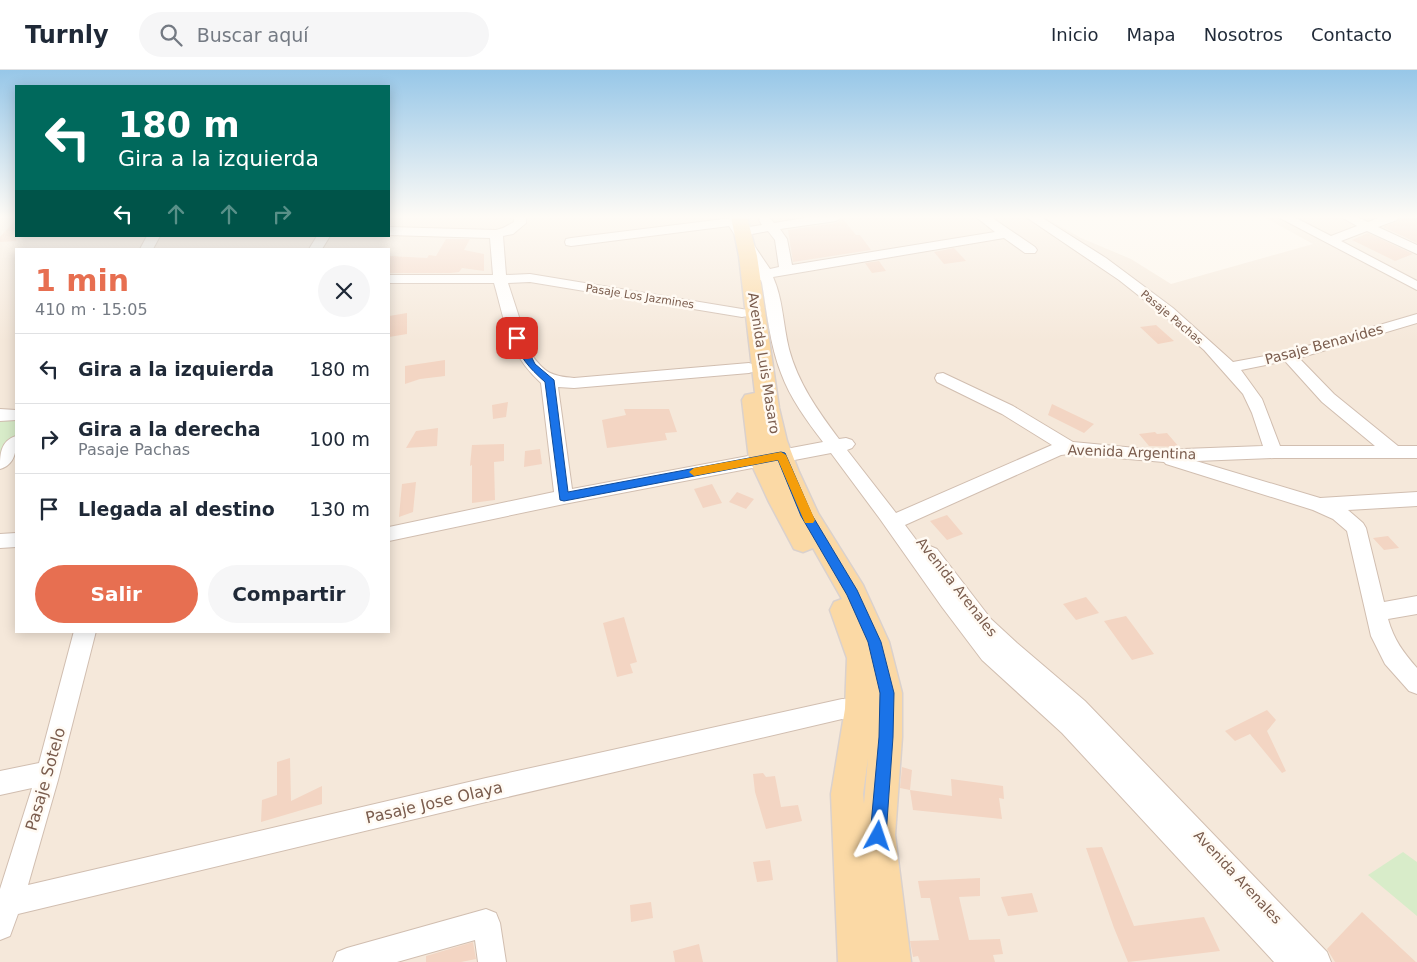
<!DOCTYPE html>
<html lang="es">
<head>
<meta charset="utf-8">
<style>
	:root { --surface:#fff; --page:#f6f6f7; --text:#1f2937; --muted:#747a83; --line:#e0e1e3; --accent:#e76f51 }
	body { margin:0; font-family:"DejaVu Sans",sans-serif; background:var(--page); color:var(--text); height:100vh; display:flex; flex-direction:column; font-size:19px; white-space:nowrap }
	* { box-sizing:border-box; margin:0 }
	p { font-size:16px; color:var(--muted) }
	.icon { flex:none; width:28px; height:28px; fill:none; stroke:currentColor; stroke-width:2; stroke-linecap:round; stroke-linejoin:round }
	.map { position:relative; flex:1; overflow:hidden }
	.side { position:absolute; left:15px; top:178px; width:375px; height:385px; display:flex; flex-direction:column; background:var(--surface); border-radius:0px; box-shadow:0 2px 12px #0003 }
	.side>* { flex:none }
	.banner { position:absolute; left:15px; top:15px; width:375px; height:152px; border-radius:0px; box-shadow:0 2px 12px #0003; background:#00695c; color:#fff; overflow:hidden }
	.pin { position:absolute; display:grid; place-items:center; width:42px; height:42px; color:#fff; margin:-21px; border-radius:10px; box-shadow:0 2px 8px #0006 }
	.me { position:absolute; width:55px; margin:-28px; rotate:5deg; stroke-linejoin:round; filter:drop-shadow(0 0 4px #0008) }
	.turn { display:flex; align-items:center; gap:18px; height:105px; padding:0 20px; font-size:22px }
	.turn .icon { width:65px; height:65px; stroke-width:2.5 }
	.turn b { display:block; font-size:35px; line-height:42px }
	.lanes { display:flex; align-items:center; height:48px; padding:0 20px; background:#0003; justify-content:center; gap:25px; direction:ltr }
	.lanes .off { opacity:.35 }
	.round { display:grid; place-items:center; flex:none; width:52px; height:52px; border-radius:26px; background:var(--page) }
	.headline { display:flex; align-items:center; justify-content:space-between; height:85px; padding:0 20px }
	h1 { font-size:30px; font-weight:800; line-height:38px; color:var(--accent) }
	.cta { display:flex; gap:10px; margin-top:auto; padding:10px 20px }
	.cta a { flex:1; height:58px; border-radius:30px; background:var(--accent); color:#fff; font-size:20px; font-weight:800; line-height:58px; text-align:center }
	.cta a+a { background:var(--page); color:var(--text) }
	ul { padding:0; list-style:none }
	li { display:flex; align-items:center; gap:15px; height:70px; padding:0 20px; border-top:1px solid var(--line) }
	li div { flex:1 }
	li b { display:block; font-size:19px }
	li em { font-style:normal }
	header { display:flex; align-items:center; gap:30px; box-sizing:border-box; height:70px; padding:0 25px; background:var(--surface); border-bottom:1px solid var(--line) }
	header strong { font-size:24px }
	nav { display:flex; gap:28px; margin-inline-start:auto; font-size:18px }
	.search { width:350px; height:45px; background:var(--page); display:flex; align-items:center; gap:12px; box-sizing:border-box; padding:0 18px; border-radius:28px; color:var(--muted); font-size:19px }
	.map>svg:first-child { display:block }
</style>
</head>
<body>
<header>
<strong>Turnly</strong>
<div class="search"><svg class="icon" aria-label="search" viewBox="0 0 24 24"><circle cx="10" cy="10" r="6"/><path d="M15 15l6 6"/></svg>Buscar aquí</div>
<nav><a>Inicio</a><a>Mapa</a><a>Nosotros</a><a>Contacto</a></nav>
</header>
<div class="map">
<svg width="1417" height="892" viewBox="0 0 1417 892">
	<rect width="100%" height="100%" fill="#fdf6ec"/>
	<path fill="#f5e8da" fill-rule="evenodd" d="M0,147H16V166H389V147H1044L1081,168L1131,189L1171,214L1313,174L1264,147H1417V892H0ZM16,179H389V561H16Z"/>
	<path fill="#d8ecc9" d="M0,347H16V364L0,385Z
		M1403,782L1417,792V846L1368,805Z"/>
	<path fill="#f3d5c3" d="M1407,147H1417V173L1383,157Z
		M16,149V171L0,172V167Z
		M843,149L856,165H860L871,180L793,192L788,160L836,153Z
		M1368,163L1413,184L1395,191L1352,170Z
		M446,169H470L464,180L484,184V201L462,198L459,202L451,203H389V186L427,188L429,185L436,186Z
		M954,178L966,191L944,194L934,182Z
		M879,191L886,201L872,203L865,193Z
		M407,243V264L389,267V246Z
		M1156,255L1174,271L1158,274L1140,257Z
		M445,290V306L420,309L405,314V296Z
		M508,332L506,347L493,349L492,335Z
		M1052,334L1094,354L1084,363L1048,345Z
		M624,339H669L677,362L665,363L667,370L607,378L602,350L626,345Z
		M438,358L437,376L406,378L416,361Z
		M1155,362L1157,364L1167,363L1179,377L1149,376L1139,364Z
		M504,374V391L494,392L495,430L472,433V395L470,396L472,375Z
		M540,379L542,394L524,397L525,381Z
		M416,412L413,442L399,447L402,414Z
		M712,414L722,433L703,438L694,419Z
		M737,422L754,429L746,439L729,432Z
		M947,445L963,464L947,470L930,451Z
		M1388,466L1399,478L1384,480L1373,468Z
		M1086,527L1099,543L1076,550L1063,534Z
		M1126,546L1154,584L1132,590L1104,551Z
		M624,547L637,592L630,594L633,603L617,607L603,553Z
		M1267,640L1276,650L1267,661L1286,701L1282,703L1250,664L1235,671L1225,661Z
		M290,688L291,731L322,716V734L261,752L262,730L277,725V692Z
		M902,697L912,700L910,720L900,718Z
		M763,703L766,707L775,706L781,737L798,735L802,751L766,759L755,722L753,704Z
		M951,709L1003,716L1004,729L999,728L1002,749L913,740L910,720L952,726Z
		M1102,777L1134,856L1204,847L1220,881L1128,892L1114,858L1086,778Z
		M770,790L773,810L757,812L753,792Z
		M980,808V826L959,827L969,870L1000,869L1003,884L993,885L995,892H920L918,886L913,887L910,871L939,870L930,828H921L918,811Z
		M1032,823L1038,842L1008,846L1001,827Z
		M651,832L653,848L631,852L630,835Z
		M1362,842L1416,892H1335L1327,879Z
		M473,872L476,889L461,892H426V886Z
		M699,874L703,892H675L673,881Z"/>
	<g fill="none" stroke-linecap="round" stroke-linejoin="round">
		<defs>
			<path id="minor" d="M514,147H526V153L513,164L503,166L506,205L530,204L742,239L747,240L749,243L747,246L742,247L530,212L508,213L531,284C545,303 551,306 574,308L749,293L755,295L757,298L755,301L749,303L574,318L558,317L572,419L823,372C807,351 790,328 781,303C770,275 767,243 762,213L761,210L754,211L747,207L749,204L758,202L753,192L729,156L571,176L566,175L565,172L566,169L571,168L732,148L736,149L742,158L762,155L759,150L761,147H769L774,153L810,147H842L836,151L780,159L787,169L792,195L995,162L976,147H991L1035,177L1037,180L1035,183H1025L1004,168L773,207C783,229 783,255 789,279C798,313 818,341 839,369L846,368L852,370L855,374L852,378L847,380L896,443L1052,375L1002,344L937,312L935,308L937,304L943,303L1013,336L1073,372L1157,380L1263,376L1252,343L1243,324L1204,280L1162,244L1119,210L1026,147H1041L1106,188L1173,238L1233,292L1287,282L1417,244V253L1299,288L1334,324L1398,376H1417V388H1274L1196,391L1320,428L1417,422V436L1348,440L1363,453L1366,458L1384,532L1417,526V544L1388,549C1394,570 1403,582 1417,598V624L1409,621L1385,594L1371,566L1347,461L1333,449L1313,440L1166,394L1164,392L1069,384L1061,385L905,455L923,479L930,476L937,479L991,549L1017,573L1085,631L1327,882L1331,892H1274L1062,663L982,590L942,537L880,449L831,383L564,434L389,471V457L554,422L541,313C508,283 506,255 494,213H389V205H493L490,168L389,165V157L496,160L503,158L514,152ZM768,161L775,170L779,197L770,199L747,165ZM1285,291L1322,332L1375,376H1280L1262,329L1241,300Z
				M1278,147H1294L1331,166L1357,156L1341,147H1357L1368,152L1381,147H1399L1397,150L1378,157L1417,175V184L1367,161L1341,171L1417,211V220Z
				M147,166H160L153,179H140Z
				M317,166H330L322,179H309Z
				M0,339L16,340V350L0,351Z
				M16,366C17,380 15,395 0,399C0,385 0,371 16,366Z
				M16,463V477L0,478V464Z
				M74,561H96L58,710L28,815L486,708L842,629L870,630L878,633L881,640L878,647L870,650L842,649L486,732L18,844L10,866L0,870V819L32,718L0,725V701L39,693Z
				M486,839L496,843L500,853L506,892H478L475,870L397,892H333L337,882L347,878Z"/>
			<path id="major" d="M731,147H747L757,186L779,338L787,371L799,402L818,443L863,515L889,572L902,623V667L895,765L911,892H838L831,724L845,639L847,588L830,540L834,532L842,529L813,478L803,482L794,479L769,432L749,389L742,330L745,325L755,323L739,186ZM868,688L864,734L863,724Z"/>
		</defs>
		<use href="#minor" stroke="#d1beb0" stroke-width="2"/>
		<use href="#major" stroke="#dad1cd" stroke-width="3"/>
		<use href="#minor" fill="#fff" fill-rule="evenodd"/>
		<use href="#major" fill="#fbd9a5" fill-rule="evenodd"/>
	</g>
	<linearGradient id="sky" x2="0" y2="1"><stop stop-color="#97c7e8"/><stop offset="0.54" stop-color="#fefbf6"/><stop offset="1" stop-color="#fefbf6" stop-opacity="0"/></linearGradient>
	<rect width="1417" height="272" fill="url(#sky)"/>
	<path fill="#1a73e8" stroke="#114b97" d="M517,265L522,268L535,294L554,310L568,422L781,382L785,383L812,445L857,520L881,572L894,623L893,667L886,766L884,771L878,773L873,771L870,766L879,667L880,623L868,572L847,525L801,446L778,390L564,431L560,430L545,312C528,297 521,288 512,268Z"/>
	<path fill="#f59e0b" d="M781,382L786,385L815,450L813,453H805L778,390L694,406L689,402L694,398Z"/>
	<g text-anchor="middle" stroke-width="5" stroke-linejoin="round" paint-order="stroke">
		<g font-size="11" fill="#7a5c4d" stroke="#fffaf3">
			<text transform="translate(640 226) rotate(9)" y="4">Pasaje Los Jazmines</text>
			<text transform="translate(1172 247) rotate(40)" y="4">Pasaje Pachas</text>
		</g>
		<g font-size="14" fill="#7a5c4d" stroke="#fffaf3">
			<text transform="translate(1324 274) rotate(-15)" y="5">Pasaje Benavides</text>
			<text transform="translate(764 293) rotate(81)" y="5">Avenida Luis Masaro</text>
			<text transform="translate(1132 382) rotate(2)" y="5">Avenida Argentina</text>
			<text transform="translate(957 517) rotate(52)" y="5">Avenida Arenales</text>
			<text transform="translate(1238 807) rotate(47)" y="5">Avenida Arenales</text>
		</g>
		<g font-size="16" fill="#7a5c4d" stroke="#fffaf3">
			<text transform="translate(45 709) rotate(-74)" y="6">Pasaje Sotelo</text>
			<text transform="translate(434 732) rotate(-13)" y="6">Pasaje Jose Olaya</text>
		</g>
	</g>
</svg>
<div class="pin" style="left:517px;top:268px;background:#d93025"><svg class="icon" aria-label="arrive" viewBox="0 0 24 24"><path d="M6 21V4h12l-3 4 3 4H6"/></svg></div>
<svg class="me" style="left:878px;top:766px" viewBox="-20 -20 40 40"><path d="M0-17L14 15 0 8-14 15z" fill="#1a73e8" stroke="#fff" stroke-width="4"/></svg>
<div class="banner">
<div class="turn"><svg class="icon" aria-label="left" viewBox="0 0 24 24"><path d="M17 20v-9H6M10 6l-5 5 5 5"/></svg><div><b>180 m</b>Gira a la izquierda</div></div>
<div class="lanes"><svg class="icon" aria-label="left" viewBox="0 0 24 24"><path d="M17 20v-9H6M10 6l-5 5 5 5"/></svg><svg class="icon off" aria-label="ahead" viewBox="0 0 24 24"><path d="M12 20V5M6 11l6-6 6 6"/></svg><svg class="icon off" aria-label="ahead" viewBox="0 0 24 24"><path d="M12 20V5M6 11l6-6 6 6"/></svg><svg class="icon off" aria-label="right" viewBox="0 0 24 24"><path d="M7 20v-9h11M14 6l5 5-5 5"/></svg></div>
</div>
<section class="side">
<div class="headline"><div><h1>1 min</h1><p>410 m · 15:05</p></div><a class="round"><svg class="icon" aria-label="close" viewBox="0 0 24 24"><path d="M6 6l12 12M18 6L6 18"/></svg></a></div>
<ul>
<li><svg class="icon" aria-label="left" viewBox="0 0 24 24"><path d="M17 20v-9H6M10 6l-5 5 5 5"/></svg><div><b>Gira a la izquierda</b></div><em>180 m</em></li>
<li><svg class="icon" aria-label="right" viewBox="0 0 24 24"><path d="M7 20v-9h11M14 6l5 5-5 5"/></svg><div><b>Gira a la derecha</b><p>Pasaje Pachas</p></div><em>100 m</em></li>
<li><svg class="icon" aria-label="arrive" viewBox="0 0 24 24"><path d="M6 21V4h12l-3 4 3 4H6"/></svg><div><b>Llegada al destino</b></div><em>130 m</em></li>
</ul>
<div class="cta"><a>Salir</a><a>Compartir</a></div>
</section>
</div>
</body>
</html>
